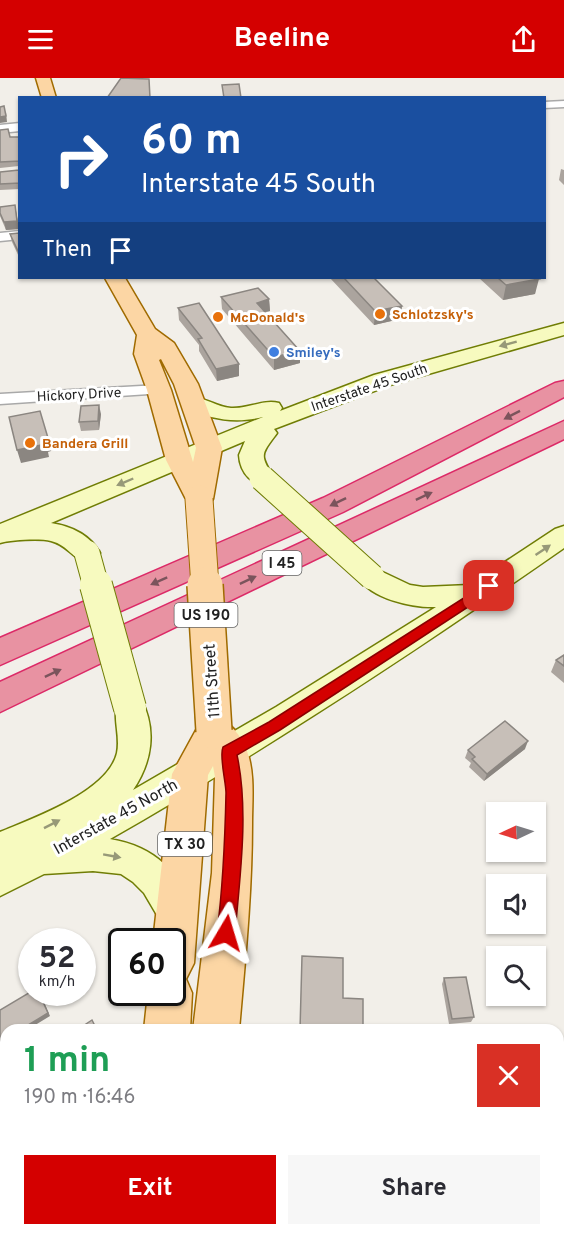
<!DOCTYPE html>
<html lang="en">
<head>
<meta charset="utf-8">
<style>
	:root { --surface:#fff; --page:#f7f7f7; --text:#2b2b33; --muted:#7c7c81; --accent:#d40000 }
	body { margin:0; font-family:Overpass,sans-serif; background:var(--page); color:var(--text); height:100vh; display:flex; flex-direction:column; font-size:22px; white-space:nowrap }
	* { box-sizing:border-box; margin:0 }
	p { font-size:20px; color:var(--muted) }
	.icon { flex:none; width:33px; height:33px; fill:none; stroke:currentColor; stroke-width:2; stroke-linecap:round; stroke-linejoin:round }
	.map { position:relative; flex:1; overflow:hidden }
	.details { position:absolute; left:0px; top:946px; width:564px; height:212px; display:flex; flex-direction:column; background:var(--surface); border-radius:18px 18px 0 0; box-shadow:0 2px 4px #0004 }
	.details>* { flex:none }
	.guide { position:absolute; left:18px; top:18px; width:528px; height:183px; border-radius:0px; box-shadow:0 2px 4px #0004; background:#1a4fa0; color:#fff; overflow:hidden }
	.needle { width:39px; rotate:266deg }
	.fabs { position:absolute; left:486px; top:724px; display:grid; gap:12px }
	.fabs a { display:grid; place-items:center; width:60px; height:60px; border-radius:0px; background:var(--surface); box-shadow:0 2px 4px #0004; font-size:30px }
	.speed { position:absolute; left:18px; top:850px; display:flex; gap:12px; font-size:30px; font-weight:700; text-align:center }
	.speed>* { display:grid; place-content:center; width:78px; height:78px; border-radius:50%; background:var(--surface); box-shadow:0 2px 4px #0004; line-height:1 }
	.speed small { font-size:15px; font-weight:400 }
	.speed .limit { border:3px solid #111; border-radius:9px; background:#fff; color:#111 }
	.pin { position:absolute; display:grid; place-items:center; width:51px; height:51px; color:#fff; margin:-26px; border-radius:12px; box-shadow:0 3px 9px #0006 }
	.me { position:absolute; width:66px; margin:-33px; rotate:7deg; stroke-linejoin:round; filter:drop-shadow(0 0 4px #0008) }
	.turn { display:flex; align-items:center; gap:21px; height:126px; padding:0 24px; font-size:27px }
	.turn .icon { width:78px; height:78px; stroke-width:2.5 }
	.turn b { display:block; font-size:42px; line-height:51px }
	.then { display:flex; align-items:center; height:57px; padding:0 24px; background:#0003; gap:12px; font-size:22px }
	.round { display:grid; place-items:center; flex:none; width:63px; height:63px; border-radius:0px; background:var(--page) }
	.head { display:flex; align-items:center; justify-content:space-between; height:102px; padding:0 24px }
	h1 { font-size:36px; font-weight:700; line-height:45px; color:#1e9e55 }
	.button { display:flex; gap:12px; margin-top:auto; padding:12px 24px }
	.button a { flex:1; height:69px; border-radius:0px; background:var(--accent); color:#fff; font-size:24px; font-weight:700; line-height:69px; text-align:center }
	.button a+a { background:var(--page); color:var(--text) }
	header { display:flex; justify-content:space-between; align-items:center; height:78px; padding:0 24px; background:var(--accent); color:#fff; font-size:27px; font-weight:700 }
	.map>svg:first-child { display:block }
</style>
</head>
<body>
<header><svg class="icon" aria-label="menu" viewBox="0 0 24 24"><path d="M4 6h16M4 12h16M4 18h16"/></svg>Beeline<svg class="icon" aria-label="share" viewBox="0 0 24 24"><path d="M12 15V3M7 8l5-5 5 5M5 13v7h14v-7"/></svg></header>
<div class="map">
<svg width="564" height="1157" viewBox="0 0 564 1157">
	<rect width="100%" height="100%" fill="#f2efe9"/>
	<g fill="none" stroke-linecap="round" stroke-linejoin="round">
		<defs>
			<path id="minor" d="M564,23V29L544,30V24Z
				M20,153V161L0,163V155Z
				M159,307L167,312L164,315L0,326V316Z"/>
			<path id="tertiary" d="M20,45V53L0,55V47Z"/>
			<path id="secondary" d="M564,245V257L390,307L274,351L277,355C261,377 259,376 274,400L271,406C253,410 240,395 239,377L245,363L51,445C71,448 90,457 100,475L97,482C73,488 72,468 51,463C39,460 11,462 0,465V446L263,339C234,346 212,341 185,330L182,325L185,320C202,316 215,329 231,330C248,331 263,321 279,325L282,330L280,333L374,297Z
				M564,448V470C416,573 266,672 110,761C157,769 178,794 196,836L190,849L177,854L164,849L144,815L133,804L121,796L93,793L44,796L0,818V754C33,740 108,714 117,675C121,657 111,637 119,621L130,617L141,621C157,652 152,684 133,712L276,629L436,529C413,530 371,521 358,499L362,492L372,489L410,507L423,509L470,507L555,451Z"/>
			<path id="primary" d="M36,0H50L56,20H42Z
				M105,200H125L155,251L174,265L198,306L222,370L213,421L209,427L199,430L189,427L166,382L147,312L134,276L137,257ZM161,281L174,306L196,370L193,384L171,312L159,282Z
				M214,638C230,644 241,657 247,673C255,696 252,722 252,746C252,815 245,883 239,952H193L212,795L215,699L213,688L208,697L194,885L186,901L192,915L190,952H144L148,915H172V864H153L172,696L201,643Z
				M147,1152H199V1157H147Z"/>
			<path id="motorway" d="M564,303V319L343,434L0,587V560L323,420L555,305Z
				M564,343V361L0,634V604Z"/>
		</defs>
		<use href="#minor" stroke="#a9a9a9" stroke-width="3"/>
		<use href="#tertiary" stroke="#a9a9a9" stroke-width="3"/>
		<use href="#secondary" stroke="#707d05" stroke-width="3"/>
		<use href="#primary" stroke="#a06b00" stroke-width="3"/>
		<use href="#motorway" stroke="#dc2a67" stroke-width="3"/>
		<use href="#minor" fill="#fff" fill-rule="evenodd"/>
		<use href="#tertiary" fill="#fff" fill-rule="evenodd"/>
		<use href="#secondary" fill="#f7fabf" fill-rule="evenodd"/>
		<use href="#primary" fill="#fcd6a4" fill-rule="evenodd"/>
		<use href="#motorway" fill="#e892a2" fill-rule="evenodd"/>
		<defs>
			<path id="secondary-bridge-far1" d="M262,400L372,499
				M87,475L96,508"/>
			<path id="secondary-bridge" d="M96,507L130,630"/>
			<path id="primary-bridge-far1" d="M199,421L205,508"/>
			<path id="primary-bridge" d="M205,507L214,653"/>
		</defs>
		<use href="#secondary-bridge-far1" stroke="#707d05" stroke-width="27" stroke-linecap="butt"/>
		<use href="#secondary-bridge" stroke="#707d05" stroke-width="34" stroke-linecap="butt"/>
		<use href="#primary-bridge-far1" stroke="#a06b00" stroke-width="29" stroke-linecap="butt"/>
		<use href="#primary-bridge" stroke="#a06b00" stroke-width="38" stroke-linecap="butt"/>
		<use href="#secondary-bridge-far1" stroke="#f7fabf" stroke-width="25"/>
		<use href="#secondary-bridge" stroke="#f7fabf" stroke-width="32"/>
		<use href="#primary-bridge-far1" stroke="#fcd6a4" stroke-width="27"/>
		<use href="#primary-bridge" stroke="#fcd6a4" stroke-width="35"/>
	</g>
	<path fill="#aba49e" d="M0,52L10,59H20V111L0,112V94L19,92V88L0,90Z
		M561,91L564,92V107L559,102Z
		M15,127L19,151L6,152L0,138V129Z
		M10,156L20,158V181L12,164Z
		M330,200H374L402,228L400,241L374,247Z
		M479,200H537L535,216L503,222Z
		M221,219L269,221L270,233L265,234L300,273V285L274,292L222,231Z
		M178,230L239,286V298L217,303L199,273V267L179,242Z
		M101,336L99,352L81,353L79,344Z
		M564,577V605L551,594L556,582Z
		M525,671L484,703L469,689L471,685L465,680L468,672Z
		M444,900L474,939L471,944L449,946L442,906Z"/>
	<path fill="#8b8681" d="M6,34L7,44L0,45V39Z
		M15,127L19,151L6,152L4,144Z
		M539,201L535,216L503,222L506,207Z
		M269,221L270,233L257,236V225Z
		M402,228L400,241L374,247L375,233Z
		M300,273V285L274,292V279Z
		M239,286V298L217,303L216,291Z
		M99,327L101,336L99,352L98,343Z
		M48,360L51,373L48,374L49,379L21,385L17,372Z
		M528,663L525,671L484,703L487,696Z
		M39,915H40L50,938L27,952H20Z
		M6,961V965L0,969V965Z
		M19,1152H30L28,1157H18Z"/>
	<path fill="#c7bfb8" stroke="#8b8681" stroke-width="1.5" d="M121,0L149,1L150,20H107Z
		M239,6L241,20H224L222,7Z
		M4,28L6,38L0,39V29Z
		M8,51L10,59H20V83L0,84V52Z
		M20,88V105L0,106V94L19,92Z
		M15,127L17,143L4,144L0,135V129Z
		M19,155L20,173H18L10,156Z
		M344,200H374L402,228L375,233Z
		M498,200H537L539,201L506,207Z
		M258,210L269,221L257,225L300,273L274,279L221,219Z
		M199,225L239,286L216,291L198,261L202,260L178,230Z
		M99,327L98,343L79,344L81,328Z
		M40,333L48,360L44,361L46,366L17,372L9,339Z
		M564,577V588L556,582Z
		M505,643L528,663L487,696L472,681L475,679L468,672Z
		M302,878L343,880V920L363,921V952H300Z
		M466,899L474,939L452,941L444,900Z
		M32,913V915H39L48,935L20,952H6V961L0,965V932Z
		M92,942L97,952H77Z
		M0,1117L6,1118V1152H19L18,1157H0Z"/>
	<defs><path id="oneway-solid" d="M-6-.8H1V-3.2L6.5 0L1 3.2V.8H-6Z" transform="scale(1.5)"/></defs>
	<g fill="#979978">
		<use href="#oneway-solid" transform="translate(508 266) rotate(165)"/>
		<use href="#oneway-solid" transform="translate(125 404) rotate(157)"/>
		<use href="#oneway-solid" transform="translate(543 472) rotate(-34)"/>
		<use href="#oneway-solid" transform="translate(52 746) rotate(-27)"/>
		<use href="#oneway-solid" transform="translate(112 778) rotate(10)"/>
	</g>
	<g fill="#7b545c">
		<use href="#oneway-solid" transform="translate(512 337) rotate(153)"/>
		<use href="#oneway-solid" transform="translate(424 418) rotate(-25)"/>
		<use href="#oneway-solid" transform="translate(338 424) rotate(154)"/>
		<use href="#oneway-solid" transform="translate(248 502) rotate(-25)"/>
		<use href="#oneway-solid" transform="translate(159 503) rotate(156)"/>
		<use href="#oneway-solid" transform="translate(53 595) rotate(-25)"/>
	</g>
	<path fill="#d40000" stroke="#8a0000" stroke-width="1.5" d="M489,504L495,508L494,512L280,652L237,677C249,732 240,798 235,855L232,861L226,863L220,861L217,855C223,808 225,762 226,715C226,704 219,678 223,669L269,644Z"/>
	<g fill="#e8710a" stroke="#fff" stroke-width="2">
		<circle cx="380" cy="236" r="6"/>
		<circle cx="218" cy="239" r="6"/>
		<circle cx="30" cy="365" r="6"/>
	</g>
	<circle fill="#3f7fe0" stroke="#fff" stroke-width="2" cx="274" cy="274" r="6"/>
	<g text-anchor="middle" stroke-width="6" stroke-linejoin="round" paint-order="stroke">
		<g font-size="14" font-weight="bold" fill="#c56008" stroke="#fff" text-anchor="start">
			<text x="392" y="241">Schlotzsky's</text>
			<text x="230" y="244">McDonald's</text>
			<text x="42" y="370">Bandera Grill</text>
		</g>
		<g font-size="14" font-weight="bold" fill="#366cbe" stroke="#fff" text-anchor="start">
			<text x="286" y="279">Smiley's</text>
		</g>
		<g font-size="14" fill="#222" stroke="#fff">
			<text transform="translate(369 309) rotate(-19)" y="5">Interstate 45 South</text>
			<text transform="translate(79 316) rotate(-3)" y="5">Hickory Drive</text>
		</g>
		<g fill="#fff" stroke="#646464" stroke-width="1.5">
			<rect x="262.5" y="473" width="39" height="24" rx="4.5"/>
			<rect x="174.5" y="525" width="63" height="24" rx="4.5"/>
			<rect x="158" y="754" width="54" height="24" rx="4.5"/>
		</g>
		<g font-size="15" font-weight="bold" fill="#222">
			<text x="282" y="490">I 45</text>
			<text x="206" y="542">US 190</text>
			<text x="185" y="771">TX 30</text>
		</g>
		<g font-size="16" fill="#222" stroke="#fff">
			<text transform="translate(211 603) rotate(-94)" y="6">11th Street</text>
			<text transform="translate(115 738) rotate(-29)" y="6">Interstate 45 North</text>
		</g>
	</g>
</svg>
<div class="fabs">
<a><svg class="needle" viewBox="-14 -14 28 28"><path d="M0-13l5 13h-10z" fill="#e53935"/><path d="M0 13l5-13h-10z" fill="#7c7c81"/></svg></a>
<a><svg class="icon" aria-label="sound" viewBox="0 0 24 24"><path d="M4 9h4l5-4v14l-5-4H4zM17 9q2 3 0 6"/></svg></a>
<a><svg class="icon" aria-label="search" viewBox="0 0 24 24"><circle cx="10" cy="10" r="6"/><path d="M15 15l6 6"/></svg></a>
</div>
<div class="speed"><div>52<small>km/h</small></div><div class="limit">60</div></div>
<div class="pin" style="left:489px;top:508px;background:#d93025"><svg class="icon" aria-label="arrive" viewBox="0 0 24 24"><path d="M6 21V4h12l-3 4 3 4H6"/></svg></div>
<svg class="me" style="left:226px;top:855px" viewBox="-20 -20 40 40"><path d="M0-17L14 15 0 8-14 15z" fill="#d40000" stroke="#fff" stroke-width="4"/></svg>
<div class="guide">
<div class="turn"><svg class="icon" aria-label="right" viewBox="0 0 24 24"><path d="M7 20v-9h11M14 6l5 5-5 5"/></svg><div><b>60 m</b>Interstate 45 South</div></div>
<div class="then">Then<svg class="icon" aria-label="arrive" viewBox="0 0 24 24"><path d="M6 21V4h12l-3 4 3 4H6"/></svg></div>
</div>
<section class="details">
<div class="head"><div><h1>1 min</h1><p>190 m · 16:46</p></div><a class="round" style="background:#d93025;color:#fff"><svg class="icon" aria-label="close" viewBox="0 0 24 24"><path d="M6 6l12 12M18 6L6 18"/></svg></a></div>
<div class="button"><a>Exit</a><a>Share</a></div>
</section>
</div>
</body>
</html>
